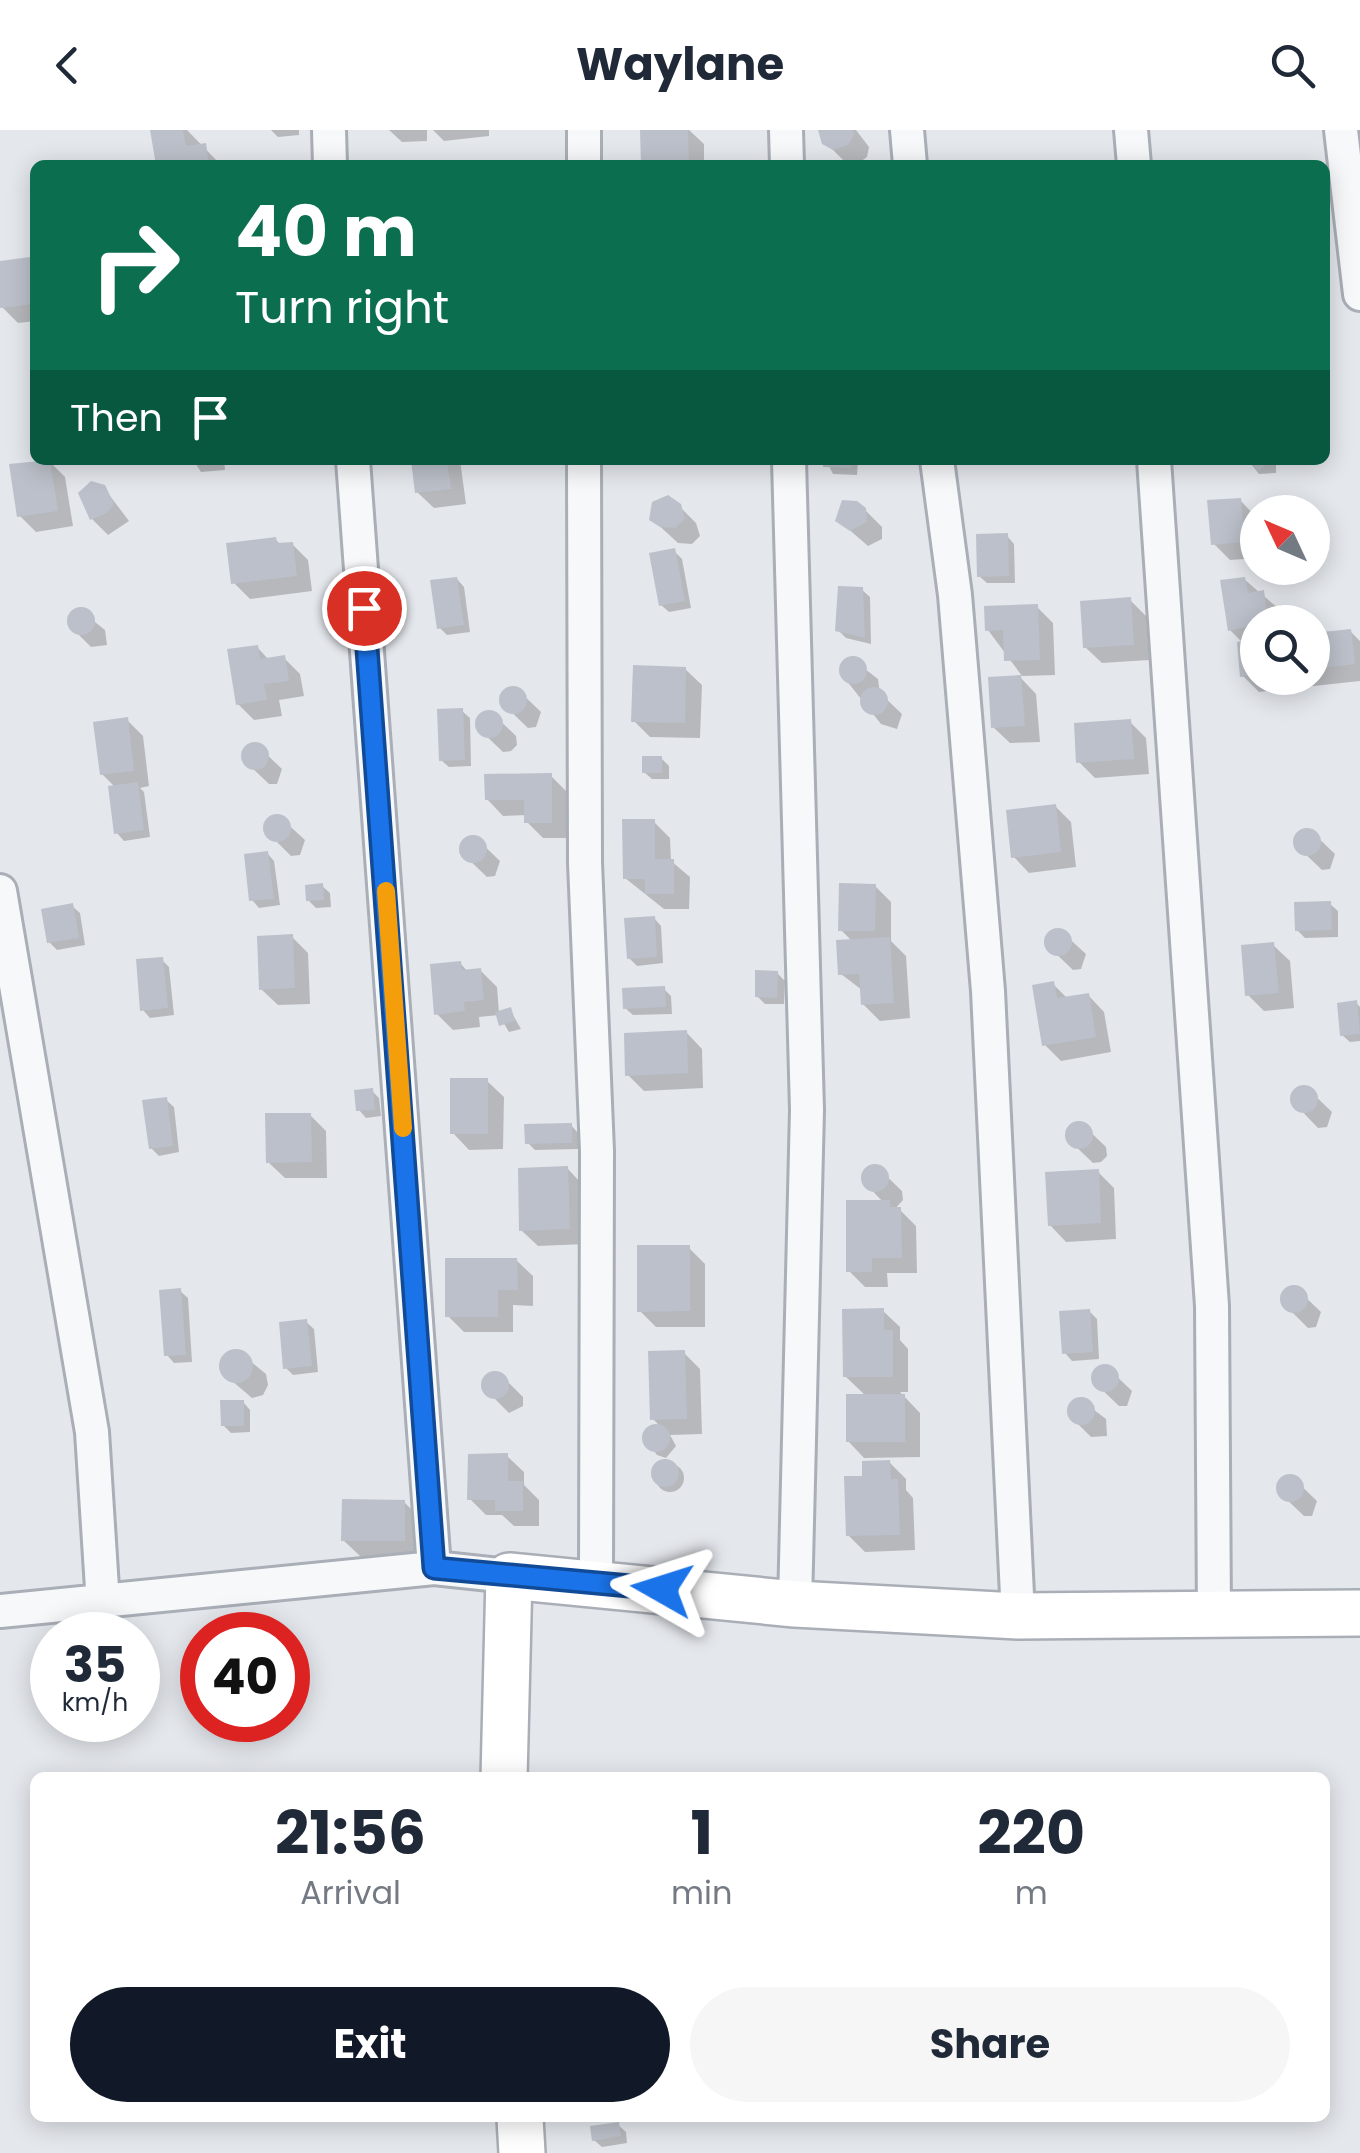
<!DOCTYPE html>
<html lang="en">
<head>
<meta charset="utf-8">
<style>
	:root { --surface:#fff; --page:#f6f6f7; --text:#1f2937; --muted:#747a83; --accent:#111827 }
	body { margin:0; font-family:Poppins,sans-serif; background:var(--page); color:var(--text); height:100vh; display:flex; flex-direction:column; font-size:38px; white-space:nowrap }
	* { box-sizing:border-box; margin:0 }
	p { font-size:32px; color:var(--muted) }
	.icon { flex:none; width:55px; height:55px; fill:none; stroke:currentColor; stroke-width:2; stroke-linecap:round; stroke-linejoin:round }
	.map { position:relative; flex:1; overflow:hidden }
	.details { position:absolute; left:30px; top:1642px; width:1300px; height:350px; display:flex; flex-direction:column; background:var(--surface); border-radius:15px; box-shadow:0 5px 25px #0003 }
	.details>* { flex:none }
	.banner { position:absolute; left:30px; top:30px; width:1300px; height:305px; border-radius:15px; box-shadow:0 5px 25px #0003; background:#0b6e4f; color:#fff; overflow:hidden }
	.needle { width:65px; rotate:314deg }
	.tools { position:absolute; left:1240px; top:365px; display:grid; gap:20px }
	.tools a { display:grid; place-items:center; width:90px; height:90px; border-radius:50%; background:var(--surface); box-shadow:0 5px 25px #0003; font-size:50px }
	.speed { position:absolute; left:30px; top:1482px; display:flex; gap:20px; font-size:50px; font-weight:700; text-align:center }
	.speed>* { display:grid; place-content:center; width:130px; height:130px; border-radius:50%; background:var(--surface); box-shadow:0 5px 25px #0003; line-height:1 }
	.speed small { font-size:25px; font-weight:400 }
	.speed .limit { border:15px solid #d22; background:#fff; color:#111 }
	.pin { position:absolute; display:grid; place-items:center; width:85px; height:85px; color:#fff; margin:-42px; border:5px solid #fff; border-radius:50%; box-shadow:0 2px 10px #0007 }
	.me { position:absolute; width:110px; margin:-55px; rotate:276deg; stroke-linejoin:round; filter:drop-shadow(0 0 8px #0008) }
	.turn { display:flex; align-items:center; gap:35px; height:210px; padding:0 40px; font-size:45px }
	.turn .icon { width:130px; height:130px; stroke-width:2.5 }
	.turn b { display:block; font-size:70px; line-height:85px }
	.then { display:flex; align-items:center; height:95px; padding:0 40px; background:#0003; gap:20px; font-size:38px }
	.eta { display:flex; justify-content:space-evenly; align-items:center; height:170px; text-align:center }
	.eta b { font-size:60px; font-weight:700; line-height:70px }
	.action { display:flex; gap:20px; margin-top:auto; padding:20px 40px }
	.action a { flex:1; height:115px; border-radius:60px; background:var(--accent); color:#fff; font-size:40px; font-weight:700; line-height:115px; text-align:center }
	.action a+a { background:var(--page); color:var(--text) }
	header { display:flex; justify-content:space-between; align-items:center; height:130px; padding:0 40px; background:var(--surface); font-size:45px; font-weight:700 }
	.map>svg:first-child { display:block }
</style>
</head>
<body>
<header><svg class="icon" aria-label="back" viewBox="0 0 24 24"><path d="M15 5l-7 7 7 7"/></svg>Waylane<svg class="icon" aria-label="search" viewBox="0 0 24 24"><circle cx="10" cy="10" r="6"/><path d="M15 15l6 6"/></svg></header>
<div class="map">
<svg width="1360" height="2023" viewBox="0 0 1360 2023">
	<rect width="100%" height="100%" fill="#e4e7ec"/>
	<path fill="#0003" d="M153,0H187L221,35H159Z
		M271,0H299V5L278,7Z
		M389,0H427V11L402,12Z
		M433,0H489V6L444,11Z
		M643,0H689L704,14V35H643Z
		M821,0H856L869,17L867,27L856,35L846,33L829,16Z
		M981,31L985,35H949Z
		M29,130L35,136V191L18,193L2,177L0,134Z
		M48,330L65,347L73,396L36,402L20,386Z
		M193,330H224L225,340L201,342Z
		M413,330H460L466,374L434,378L417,362Z
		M826,330H858L857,345L833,344Z
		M1248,330H1276V343L1259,344Z
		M104,358L129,391L108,405L92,389Z
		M1240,370L1256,387L1258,428L1230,430L1213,413Z
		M679,376L696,393L700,406L692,414L678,413L652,389Z
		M865,380L882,397V409L868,416L838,390Z
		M1007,406L1014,414L1015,453H987L979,446Z
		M275,409L281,415L292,414L308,430L312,461L250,469L233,452Z
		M674,421L682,429L691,478L669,482L661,475Z
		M457,449L464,457L470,502L447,505L440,498Z
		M1244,449L1279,479L1281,492H1258V548H1312V506L1350,501L1360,511V551L1259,562L1243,546V513L1230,500Z
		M862,460L870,467L871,514L846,508L838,500Z
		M1130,470L1146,486L1149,530L1102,533L1085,517Z
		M1037,477L1053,493L1055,545L1022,546L988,500Z
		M80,480L105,500L107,515L91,517L74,500L70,492Z
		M257,517L269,530L284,528L300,544L304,566L279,570L282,586L254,590L238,574Z
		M852,529L878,549L880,563L902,584L897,599L881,594L846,550L842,541Z
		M685,539L702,555L700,608L650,607L634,591Z
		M1020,547L1036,564L1040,612L1010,613L993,597Z
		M517,559L541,582L536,597L528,598L504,575L509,560Z
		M462,581L470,588L471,636L449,637L441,630Z
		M492,583L516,606L517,615L511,621L503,622L479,599L478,591Z
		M127,590L143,606L149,656L140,658L144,662L150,707L124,711L117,703L116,658L102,644Z
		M1130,592L1146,608L1149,644L1095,648L1079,632Z
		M258,616L282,639L277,654H269L245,631L250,617Z
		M661,628L669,636V649H652L644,642Z
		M551,646L567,662V708H543L527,692V685L503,686L487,669Z
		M1055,676L1071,692L1076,737L1029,743L1013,726Z
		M272,688H281L305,710L300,725L291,726L268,703Z
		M654,692L670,708L671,731L690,747L689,779H664L625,748Z
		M1311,701L1335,724L1330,739L1322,740L1298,717L1297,708Z
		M476,708L500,731L495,746L487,747L463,724L462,715Z
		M267,723L274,731L280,775L259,778L252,770Z
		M322,756L330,763L331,777L316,778L308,770Z
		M875,756L891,772V811L906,826L910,888L880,891L863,874L862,860L841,844L853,812L841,800Z
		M1330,774L1338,781V807L1305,808L1297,800Z
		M72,776L80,783L85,815L57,820L49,812Z
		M654,788L661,796L663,833L637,836L629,828Z
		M1053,802H1062L1086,824L1081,839L1073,840L1049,817Z
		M292,807L308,823L310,874L278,875L261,859Z
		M1273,815L1290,831L1294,878L1264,881L1248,865Z
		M162,830L169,837L174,885L150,888L143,880Z
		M461,834L468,842L480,840L497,857L499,883L510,880L521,899L509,902L499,885L479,887L480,897L453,900L437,884Z
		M777,843L785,851L784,874H765L757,866Z
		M1053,854L1068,869L1088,865L1104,882L1111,922L1061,931L1045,915Z
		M664,859L671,866L672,884L633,885L625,878Z
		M1356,873L1360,877V911L1350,912L1342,905Z
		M686,902L702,919L703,958L644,961L628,945Z
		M487,951L504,967L503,1019L469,1020L453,1003Z
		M1308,959L1332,982L1327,997L1318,998L1295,974L1294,966Z
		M372,961L379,968L381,986L366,988L359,980Z
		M166,970L174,977L179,1022L159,1026L151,1018Z
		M310,985L326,1001L327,1048H285L268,1032Z
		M1082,994L1106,1017L1107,1026L1101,1032L1093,1033L1069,1010L1070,998Z
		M571,995L578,1003V1019L535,1020L528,1013Z
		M567,1038L583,1055L585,1114L538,1116L521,1100Z
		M870,1038H878L902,1061L903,1070L894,1080H900L916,1096L917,1143H887L888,1157H865L849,1141L884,1073L865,1053Z
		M1098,1042L1114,1058L1116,1109L1066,1112L1050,1095Z
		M689,1118L705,1134V1197H656L640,1181Z
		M516,1130L533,1146V1176L513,1175V1202H464L448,1186Z
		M1289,1159H1297L1321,1182L1316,1197L1308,1198L1284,1174Z
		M180,1161L188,1168L192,1232L174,1233L167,1225Z
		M883,1181L900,1197V1210L908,1219V1262H900L920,1283V1327L864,1328L848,1311L866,1266L845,1246Z
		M1089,1181L1097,1189L1099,1229L1072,1231L1065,1223Z
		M306,1192L314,1199L318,1242L293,1245L285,1237Z
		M238,1221L266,1244L268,1255L263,1265L252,1268L225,1245L222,1234L227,1224Z
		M684,1223L700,1239L702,1304L670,1305L676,1316L666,1328L657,1325L645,1309L647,1300L659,1295L653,1289Z
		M1100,1238H1108L1132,1261L1127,1276H1119L1095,1253Z
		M490,1245L506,1250L523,1267V1276L509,1283L486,1260Z
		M1081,1270L1106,1289L1107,1306L1091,1307L1074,1290L1073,1274Z
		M243,1272L250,1280V1302L231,1303L223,1295Z
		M507,1326L524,1342V1355L539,1370V1396H514L502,1385H486L470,1369Z
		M889,1332L906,1349V1360L913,1368L915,1420L865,1422L848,1405L865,1348Z
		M656 1348a14 14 0 1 1 28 0a14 14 0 1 1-28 0Z
		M1285,1348H1293L1317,1371L1312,1386H1304L1280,1363Z
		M404,1372L421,1389L420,1426H360L343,1410Z
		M618,1995L626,2002L627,2013L602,2017L594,2010Z"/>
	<path fill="#bbc0ca" d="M150,0H183L186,16L206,13L209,35H156Z
		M640,0H688L689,35H641Z
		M818,0H853L854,5L848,15L833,20L822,14Z
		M30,127L35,174L0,178V131Z
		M50,330L58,381L17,387L9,334Z
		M411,330H447L451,359L415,363Z
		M823,330H851V338L823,337Z
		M1245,330H1272L1259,341Z
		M91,351L105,355L114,374L107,383L90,390L78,363Z
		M668,365L681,374L685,389L675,398L660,397L649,390L652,372Z
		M1241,368L1245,412L1211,415L1207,370Z
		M842,370L857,371L866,378L867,392L850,401L835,391Z
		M1008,403L1009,446L977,447L976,404Z
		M276,407L277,413L293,412L297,446L231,454L226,413Z
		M675,418L685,471L659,476L649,423Z
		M457,447L464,495L437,499L430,450Z
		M1245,447L1248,463L1264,460L1268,492L1228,501L1220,450Z
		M838,456L863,457L865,508L835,501Z
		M1131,467L1134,515L1083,518L1080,471Z
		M1038,474L1040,530L1004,531L1003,500L985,501L984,476Z
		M67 491a14 14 0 1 1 28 0a14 14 0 1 1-28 0Z
		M1351,499L1355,534L1312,539V503Z
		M1258,509V545L1240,547L1237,512Z
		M258,515L260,529L285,525L289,551L264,554L267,570L236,575L227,519Z
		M839 540a14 14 0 1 1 28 0a14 14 0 1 1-28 0Z
		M633,535L686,537L685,593L631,592Z
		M1021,545L1025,596L991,598L988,547Z
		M499 570a14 14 0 1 1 28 0a14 14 0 1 1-28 0Z
		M860 571a14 14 0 1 1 28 0a14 14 0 1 1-28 0Z
		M463,578L465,630L439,631L437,579Z
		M475 594a14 14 0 1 1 28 0a14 14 0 1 1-28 0Z
		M128,587L134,641L100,645L93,592Z
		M1131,589L1134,629L1076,633L1074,593Z
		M241 626a14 14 0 1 1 28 0a14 14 0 1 1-28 0Z
		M642,626H662V643H642Z
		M552,643V693H524V670H485L484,644Z
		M138,652L144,700L114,704L108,656Z
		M1056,674L1061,722L1011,728L1006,680Z
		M263 698a14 14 0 1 1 28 0a14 14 0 1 1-28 0Z
		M622,689H655V729H674V764H645V749H623Z
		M1293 712a14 14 0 1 1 28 0a14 14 0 1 1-28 0Z
		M459 719a14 14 0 1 1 28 0a14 14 0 1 1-28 0Z
		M268,721L274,769L249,771L244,724Z
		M323,753L324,770L306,771L305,755Z
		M839,753L876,754L875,801H838Z
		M1331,771L1332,800L1295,801L1294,772Z
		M73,773L79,808L47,813L41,779Z
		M655,786L657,827L627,829L624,788Z
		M1044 812a14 14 0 1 1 28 0a14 14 0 1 1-28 0Z
		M293,804L295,858L259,860L257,806Z
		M890,807L894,873L861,875L859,844L838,845L836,810Z
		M1274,812L1279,863L1245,866L1241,815Z
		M163,827L168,878L140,881L136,829Z
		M461,831L462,840L481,838L484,870L464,872L465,881L434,885L430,834Z
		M755,840L778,841L777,868L755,867Z
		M1054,851L1057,868L1089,863L1096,907L1042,916L1032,855Z
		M665,856L666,877L623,879L622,858Z
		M1357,870L1360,904L1340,906L1337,873Z
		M511,877L515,891L499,896L495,882Z
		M687,900L688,943L625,946L624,903Z
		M450,948H488V1004H450Z
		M1290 969a14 14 0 1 1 28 0a14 14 0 1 1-28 0Z
		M373,958L375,980L356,981L354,960Z
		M167,967L173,1016L149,1019L142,970Z
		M265,983H311L312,1032L266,1033Z
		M1065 1005a14 14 0 1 1 28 0a14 14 0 1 1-28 0Z
		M572,993V1013L525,1014L524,994Z
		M861 1048a14 14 0 1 1 28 0a14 14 0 1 1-28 0Z
		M568,1036L570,1099L519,1101L518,1038Z
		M1099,1039L1101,1093L1048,1096L1045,1042Z
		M846,1070H890V1077H901L902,1128H872V1142H846Z
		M637,1115H690V1181L637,1182Z
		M445,1128H517L518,1160H498V1187H445Z
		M1280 1169a14 14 0 1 1 28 0a14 14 0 1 1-28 0Z
		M181,1158L186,1225L164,1226L159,1160Z
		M884,1178V1200H893V1247H843L842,1179Z
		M1090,1179L1093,1222L1062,1224L1059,1181Z
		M307,1189L312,1236L283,1239L279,1192Z
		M219 1236a17 17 0 1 1 34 0a17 17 0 1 1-34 0Z
		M685,1220L687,1289L650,1290L648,1221Z
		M1091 1248a14 14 0 1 1 28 0a14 14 0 1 1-28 0Z
		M481 1255a14 14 0 1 1 28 0a14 14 0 1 1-28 0Z
		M846,1264H905V1312H846Z
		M1067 1281a14 14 0 1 1 28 0a14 14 0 1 1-28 0Z
		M220,1270H244V1296H221Z
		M642 1308a14 14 0 1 1 28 0a14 14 0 1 1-28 0Z
		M508,1323V1351H523V1381H495V1370H467L468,1324Z
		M651 1343a14 14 0 1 1 28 0a14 14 0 1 1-28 0Z
		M890,1330L891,1349H898L900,1405L846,1406L844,1346H862V1331Z
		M1276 1358a14 14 0 1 1 28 0a14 14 0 1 1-28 0Z
		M342,1369L405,1370V1411H341Z
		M619,1992L621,2006L592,2011L590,1996Z"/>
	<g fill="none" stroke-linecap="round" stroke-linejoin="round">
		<defs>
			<path id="street" d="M329,0L330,35
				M584,0V35
				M786,0L787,35
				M907,0L910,35
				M1131,0L1134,35
				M1341,0L1360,164
				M353,330L434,1438
				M584,330L585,733L597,1021L596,1451
				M789,330L807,980L795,1474
				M937,330L955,465L988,861L1018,1486
				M1154,330L1212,1176L1214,1487
				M0,761L92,1302L103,1474
				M0,1481L434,1438L509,1446"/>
			<path id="secondary" d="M504,1648L509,1446L795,1474L1018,1486L1360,1483
				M520,1988L522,2023"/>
		</defs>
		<use href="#street" stroke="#a9aeb7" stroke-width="38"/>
		<use href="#secondary" stroke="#a9aeb7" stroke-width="50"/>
		<use href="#street" stroke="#f7f8fa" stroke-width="32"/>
		<use href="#secondary" stroke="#fff" stroke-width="45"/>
	</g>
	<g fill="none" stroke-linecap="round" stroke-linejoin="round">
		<defs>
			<path id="route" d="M364,478L434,1438L662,1459"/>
		</defs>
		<use href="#route" stroke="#114b97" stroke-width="25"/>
		<use href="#route" stroke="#1a73e8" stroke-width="18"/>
		<path stroke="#f59e0b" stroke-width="18" d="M386,761L403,998"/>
	</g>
</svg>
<div class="tools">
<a><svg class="needle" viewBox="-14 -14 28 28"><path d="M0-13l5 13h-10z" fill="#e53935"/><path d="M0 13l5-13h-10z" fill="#747a83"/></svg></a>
<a><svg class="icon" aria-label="search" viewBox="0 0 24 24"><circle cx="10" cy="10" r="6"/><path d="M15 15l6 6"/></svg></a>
</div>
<div class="speed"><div>35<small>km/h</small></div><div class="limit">40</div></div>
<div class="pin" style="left:364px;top:478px;background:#d93025"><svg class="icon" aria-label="arrive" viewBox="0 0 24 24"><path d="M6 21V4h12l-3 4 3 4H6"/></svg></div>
<svg class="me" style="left:662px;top:1459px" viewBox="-20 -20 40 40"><path d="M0-17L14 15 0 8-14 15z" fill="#1a73e8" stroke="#fff" stroke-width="4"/></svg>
<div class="banner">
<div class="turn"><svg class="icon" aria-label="right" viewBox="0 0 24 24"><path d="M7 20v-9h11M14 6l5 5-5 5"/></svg><div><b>40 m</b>Turn right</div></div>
<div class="then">Then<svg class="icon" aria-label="arrive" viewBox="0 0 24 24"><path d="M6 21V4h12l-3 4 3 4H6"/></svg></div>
</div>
<section class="details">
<div class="eta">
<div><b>21:56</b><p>Arrival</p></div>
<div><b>1</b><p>min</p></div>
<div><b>220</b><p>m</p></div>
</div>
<div class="action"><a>Exit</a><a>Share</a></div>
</section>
</div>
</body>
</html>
